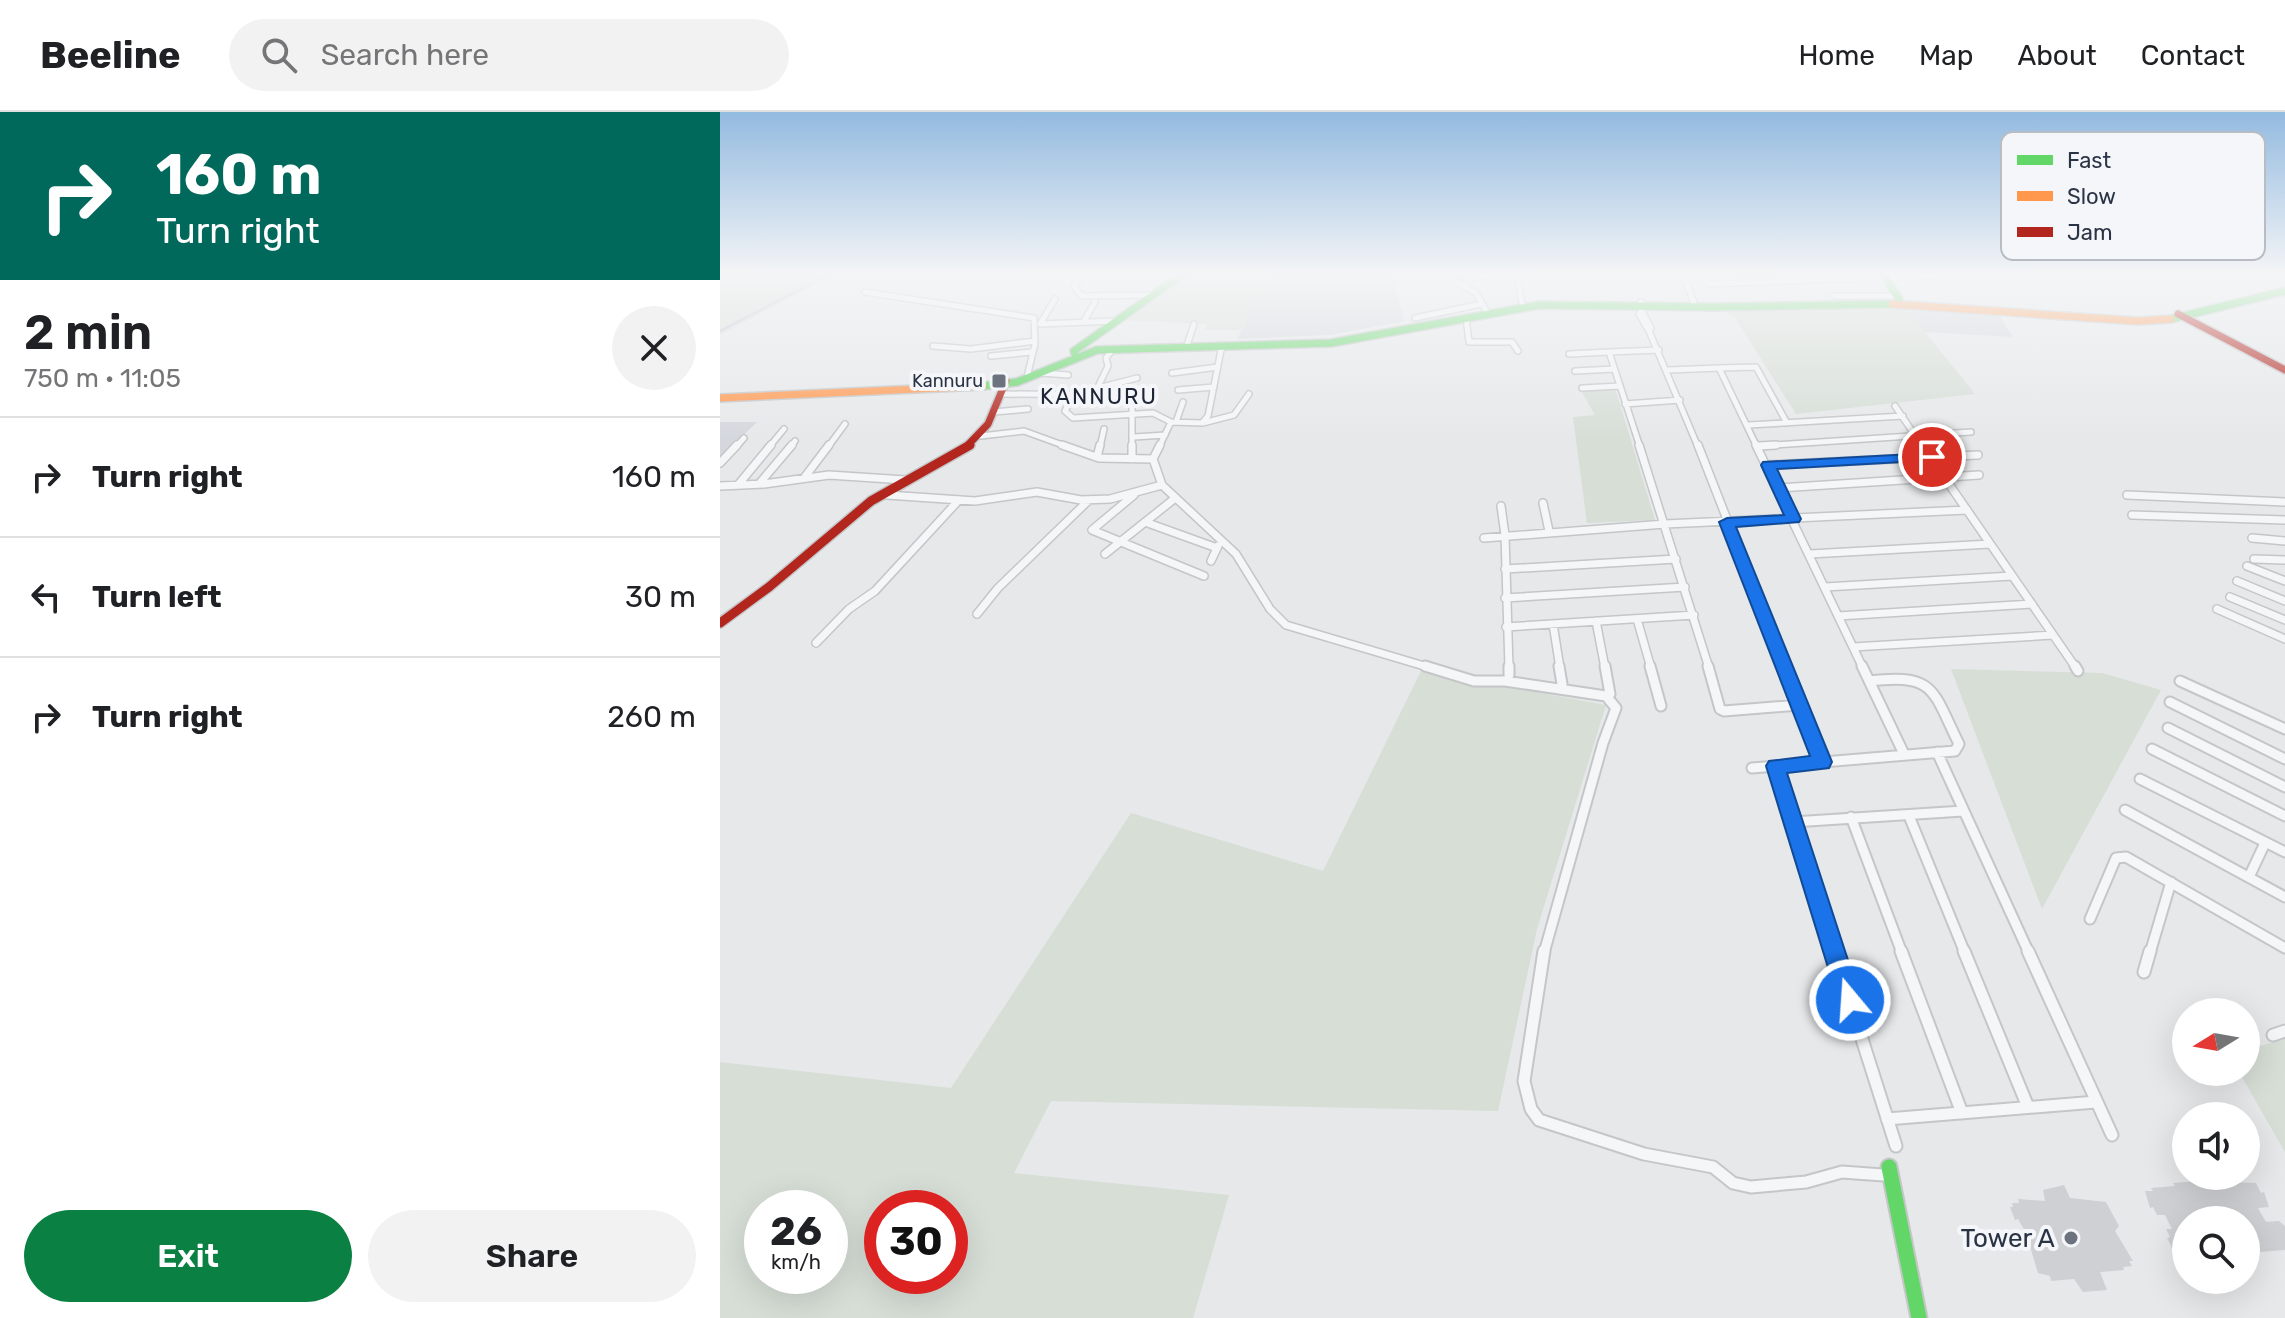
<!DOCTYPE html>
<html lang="en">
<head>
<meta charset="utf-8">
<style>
	:root { --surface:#fff; --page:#f2f2f2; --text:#202124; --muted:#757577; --line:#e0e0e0; --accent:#0b8043 }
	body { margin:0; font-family:Rubik,sans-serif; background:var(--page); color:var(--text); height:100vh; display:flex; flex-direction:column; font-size:30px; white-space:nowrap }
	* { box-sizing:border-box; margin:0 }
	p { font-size:26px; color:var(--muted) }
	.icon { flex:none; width:44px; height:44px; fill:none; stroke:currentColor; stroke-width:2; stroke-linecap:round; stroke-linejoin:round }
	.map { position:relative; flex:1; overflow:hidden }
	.sheet { display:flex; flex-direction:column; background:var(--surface); width:720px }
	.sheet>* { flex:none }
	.banner { background:#00695c; color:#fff; overflow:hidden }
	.needle { width:52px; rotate:259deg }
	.tools { position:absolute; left:1452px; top:886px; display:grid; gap:16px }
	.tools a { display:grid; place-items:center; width:88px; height:88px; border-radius:50%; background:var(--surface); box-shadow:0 8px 32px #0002; font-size:40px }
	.speed { position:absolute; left:24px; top:1078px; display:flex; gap:16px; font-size:40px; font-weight:700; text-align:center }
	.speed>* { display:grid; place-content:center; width:104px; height:104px; border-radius:50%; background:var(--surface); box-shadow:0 8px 32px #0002; line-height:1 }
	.speed small { font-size:20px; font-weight:400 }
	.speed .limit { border:12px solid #d22; background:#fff; color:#111 }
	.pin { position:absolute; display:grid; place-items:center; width:68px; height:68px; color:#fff; margin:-34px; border:4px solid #fff; border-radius:50%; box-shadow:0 2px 8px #0007 }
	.me { position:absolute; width:88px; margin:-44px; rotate:342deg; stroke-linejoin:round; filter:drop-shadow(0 0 6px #0008) }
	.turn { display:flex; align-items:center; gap:28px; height:168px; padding:0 24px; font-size:36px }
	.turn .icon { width:104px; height:104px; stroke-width:2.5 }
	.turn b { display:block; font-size:56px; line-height:68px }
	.round { display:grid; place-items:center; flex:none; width:84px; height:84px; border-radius:42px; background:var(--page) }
	.overview { display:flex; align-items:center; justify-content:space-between; height:136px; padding:0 24px }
	h1 { font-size:48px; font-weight:600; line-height:60px }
	.primary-button { display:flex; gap:16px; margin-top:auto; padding:16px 24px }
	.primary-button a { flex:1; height:92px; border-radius:48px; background:var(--accent); color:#fff; font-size:32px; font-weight:600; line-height:92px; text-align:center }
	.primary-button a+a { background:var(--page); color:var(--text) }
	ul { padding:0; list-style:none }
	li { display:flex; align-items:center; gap:24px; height:120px; padding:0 24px; border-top:2px solid var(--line) }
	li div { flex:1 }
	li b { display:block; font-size:30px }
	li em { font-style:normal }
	header { display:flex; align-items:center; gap:48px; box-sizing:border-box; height:112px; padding:0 40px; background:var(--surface); border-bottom:2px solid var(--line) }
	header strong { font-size:38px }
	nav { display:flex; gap:44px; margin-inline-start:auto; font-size:28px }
	.search { width:560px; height:72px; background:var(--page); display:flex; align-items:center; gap:20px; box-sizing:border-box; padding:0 28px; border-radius:44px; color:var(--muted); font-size:30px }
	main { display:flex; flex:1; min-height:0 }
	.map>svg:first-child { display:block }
</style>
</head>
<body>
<header>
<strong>Beeline</strong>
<div class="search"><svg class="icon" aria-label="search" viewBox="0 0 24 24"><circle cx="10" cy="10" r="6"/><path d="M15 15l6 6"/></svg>Search here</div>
<nav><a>Home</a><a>Map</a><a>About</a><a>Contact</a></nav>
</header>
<main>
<section class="sheet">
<div class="banner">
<div class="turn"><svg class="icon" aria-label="right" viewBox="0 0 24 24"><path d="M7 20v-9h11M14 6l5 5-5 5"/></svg><div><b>160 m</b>Turn right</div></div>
</div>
<div class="overview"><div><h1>2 min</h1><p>750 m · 11:05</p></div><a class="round"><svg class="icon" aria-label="close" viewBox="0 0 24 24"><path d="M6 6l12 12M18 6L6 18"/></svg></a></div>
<ul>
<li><svg class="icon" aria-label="right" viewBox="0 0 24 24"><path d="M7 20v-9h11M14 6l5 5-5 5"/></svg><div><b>Turn right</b></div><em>160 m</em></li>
<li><svg class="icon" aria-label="left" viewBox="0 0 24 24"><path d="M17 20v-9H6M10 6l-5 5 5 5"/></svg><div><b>Turn left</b></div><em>30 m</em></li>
<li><svg class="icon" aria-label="right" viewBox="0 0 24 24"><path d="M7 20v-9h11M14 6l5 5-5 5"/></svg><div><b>Turn right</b></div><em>260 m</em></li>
</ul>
<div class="primary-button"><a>Exit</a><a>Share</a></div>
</section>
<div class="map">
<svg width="1565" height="1206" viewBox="0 0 1565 1206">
	<rect width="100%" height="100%" fill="#e6e8ea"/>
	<path fill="#d4d7dd" d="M551,162L673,164L684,209L611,223L517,227Z
		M1184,194L1277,200L1293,225L1205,220Z
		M0,310H37L0,346Z"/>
	<path fill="#d6ded6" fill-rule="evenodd" d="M0,162H116L0,223Z
		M461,165L547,170L521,218H485L487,212L402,208Z
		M1184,194L1255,282L1076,302L1015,206L1004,198Z
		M895,276L935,408L867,411L853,305L875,303L860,277Z
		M1231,557L1382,561L1441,578L1322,797Z
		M701,559L886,593L817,817L778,999L331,989L294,1061L509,1083L473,1206H0V950L231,976L411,701L603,759ZM42,1096H110V1164H42ZM162,1096H230V1164H162Z
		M1565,927V1040L1519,960H1526V938Z"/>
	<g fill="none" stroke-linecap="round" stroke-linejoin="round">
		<path stroke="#b4c4d5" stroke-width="2" d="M0,219L110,162"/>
	</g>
	<path fill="#ced0d3" d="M1504,1067L1506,1070L1536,1071L1541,1081L1544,1080L1549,1095L1538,1096L1546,1110L1559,1109L1565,1114V1138L1526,1141V1108H1466V1142L1454,1140L1447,1126L1450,1125L1446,1117H1452L1445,1103H1437L1433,1095L1430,1096L1425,1079H1433L1431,1076L1455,1074L1453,1071Z
		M1344,1073L1350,1086L1386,1090L1399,1114L1395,1119L1413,1149H1409L1412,1154L1403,1155L1404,1158L1380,1160L1387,1178L1363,1180L1354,1167L1331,1169L1330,1164L1318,1161L1306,1121L1298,1107L1295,1108L1290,1095H1293L1292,1091H1299L1298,1087L1325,1089L1323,1078Z"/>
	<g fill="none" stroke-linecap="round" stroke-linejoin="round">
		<defs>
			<path id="street-far3" d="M364,162L354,173L361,184L432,183
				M723,162L756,181L767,200
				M739,162L751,166L765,164
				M963,162L974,191
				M980,162L989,172L1113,167
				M797,166L802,191
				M1118,167L1217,164
				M145,180L314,206L315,232L307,265
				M1115,184H1176
				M921,190L922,199
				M922,199L931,216L929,219L919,202Z
				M746,205L749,230H792L798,239
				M695,206L761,192
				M364,209L375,190
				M320,212L395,209
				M320,212L335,187
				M929,219L978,335
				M467,233L474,212
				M213,234L251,237L315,229
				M849,242L889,240
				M271,244L312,240
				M999,256L1036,255L1067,311
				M948,258L999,256L1037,335
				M855,259L894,257
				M321,261L348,263
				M452,261L498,255
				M378,276L417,266
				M862,276L900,274
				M458,278L494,275
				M355,280L345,299L353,306L433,301L451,310
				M375,281L388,254L386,246L393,237
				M281,282L412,283V335
				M905,292L960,288
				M1175,294L1203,335
				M274,300L308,297
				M456,310L463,290
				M483,311L514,303L529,282
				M1029,313L1183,304
				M261,324L304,319L348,335
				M414,325L445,323
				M1039,334L1251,320
				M16,335L24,326
				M49,335L64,317
				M70,335L75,329
				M108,335L125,312
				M380,335L384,317
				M439,335L451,310L482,311L488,304L502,233
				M920,335L889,240L939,238"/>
			<path id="street-far2" d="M342,333L379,346L433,347
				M440,333L433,347L442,373
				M919,333L989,556
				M978,333L1065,556
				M1036,333L1143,556
				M1202,333L1356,556
				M1039,334L1056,333
				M377,345L380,333
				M412,347V333
				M0,351L17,333
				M1048,353L1258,343
				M84,366L109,333
				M39,372L72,333
				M18,373L51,333
				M0,374L44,372L109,363L185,368
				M1059,376L1259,363
				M167,383L255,389L317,380L361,388L390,387L442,373L516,442L550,497L566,513L711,556
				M414,383L372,418L484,464
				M1407,383L1565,390
				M823,391L829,419
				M781,394L785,423L789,556
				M1412,403L1565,408
				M425,410L497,436
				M764,426L945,412L1247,398
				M1532,426L1565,429
				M385,442L454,387
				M1090,442L1270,432
				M1534,447L1565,448
				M491,449L498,434
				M1527,454L1565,469
				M785,457L956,447
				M1517,469L1565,489
				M1105,475L1292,464
				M1510,485L1565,508
				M785,486L965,475
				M1497,497L1565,527
				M257,502L278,476L369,388
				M1118,504L1312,492
				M917,507L931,556
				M876,509L885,556
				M833,512L840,556
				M786,515L974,503
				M96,531L129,497L155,479L239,388
				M1133,535L1333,523"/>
			<path id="street-far1" d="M705,554L754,569H785L886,584L896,596L883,631L824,841
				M789,554V563
				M839,554L842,572
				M885,554L890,582
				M930,554L941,594
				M988,554L1000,597L1004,599L1080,593
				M1064,554L1102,650
				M1142,554L1184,642
				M1355,554L1358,559
				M1460,569L1565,617
				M1450,590L1565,647
				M1448,616L1565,675
				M1432,637L1565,704
				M1217,640L1309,841
				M1056,654L1115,841
				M1032,656L1235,639L1239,632C1212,578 1216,561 1149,569
				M1420,667L1565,740
				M1405,698L1565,785
				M1189,704L1245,841
				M1131,705L1182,841
				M1073,710L1243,699
				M1529,765L1545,731
				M1370,807L1396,746L1406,745L1565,836
				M1430,841L1451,770"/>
			<path id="street" d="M824,839L804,969L811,997L819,1008L924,1042L993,1055L1013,1071L1031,1075L1086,1070L1122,1060L1163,1063
				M1114,839L1176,1034
				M1181,839L1242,1001
				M1244,839L1308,995
				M1308,839L1392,1023
				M1424,860L1430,839
				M1553,923L1565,919
				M1167,1007L1376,990"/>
			<path id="fast-far1" d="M1163,162L1179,187
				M1451,207L1565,179
				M355,242L354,239L463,162
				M263,274L297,270L377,238L611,231L819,193L994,195L1172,192"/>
			<path id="fast" d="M1169,1055L1199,1206"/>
			<path id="slow" d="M1172,192L1418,209L1451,207
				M0,286L263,274"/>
			<path id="jam-far1" d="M1458,202L1565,258
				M246,335L268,312L286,269"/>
			<path id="jam" d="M0,511L49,475L151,389L250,333"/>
		</defs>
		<use href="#street-far3" stroke="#c4c6c8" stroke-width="8"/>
		<use href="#street-far2" stroke="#c4c6c8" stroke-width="10"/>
		<use href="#street-far1" stroke="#c4c6c8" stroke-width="13"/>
		<use href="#street" stroke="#c4c6c8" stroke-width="15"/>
		<use href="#fast-far1" stroke="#c4c6c8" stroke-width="10"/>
		<use href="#fast" stroke="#c4c6c8" stroke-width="19"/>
		<use href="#slow" stroke="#c4c6c8" stroke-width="10"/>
		<use href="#jam-far1" stroke="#c4c6c8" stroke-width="10"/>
		<use href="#jam" stroke="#c4c6c8" stroke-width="12"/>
		<use href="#street-far3" stroke="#f5f6f7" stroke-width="5"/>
		<use href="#street-far2" stroke="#f5f6f7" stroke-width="7"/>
		<use href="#street-far1" stroke="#f5f6f7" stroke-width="9"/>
		<use href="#street" stroke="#f5f6f7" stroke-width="11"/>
		<use href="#fast-far1" stroke="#63d668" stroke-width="7"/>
		<use href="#fast" stroke="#63d668" stroke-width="15"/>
		<use href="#slow" stroke="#ff974d" stroke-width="7"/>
		<use href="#jam-far1" stroke="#b3261e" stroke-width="7"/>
		<use href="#jam" stroke="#b3261e" stroke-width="9"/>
	</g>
	<linearGradient id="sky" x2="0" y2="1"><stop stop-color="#93bae0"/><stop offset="0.49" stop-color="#f4f5f6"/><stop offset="1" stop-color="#f4f5f6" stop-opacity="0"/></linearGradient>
	<rect width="1565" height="330" fill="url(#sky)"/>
	<path fill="#1a73e8" stroke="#114b97" stroke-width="2" d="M1212,341L1217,342V348L1057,357L1081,407L1079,410L1016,415L1112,650L1109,656L1067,661L1141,888L1138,897L1130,900L1121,897L1118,888L1046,654L1049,649L1090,644L999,410L1007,406L1064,403L1041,353L1043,350Z"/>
	<g fill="#6c737f" stroke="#f4f6f9" stroke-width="3">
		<rect x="271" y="261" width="16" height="16" rx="4"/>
		<circle cx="1351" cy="1126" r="8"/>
	</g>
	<g text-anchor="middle" stroke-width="8" stroke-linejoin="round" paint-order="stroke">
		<g font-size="18" fill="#2b3445" stroke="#f4f6f9" text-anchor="end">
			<text x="263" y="275">Kannuru</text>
		</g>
		<g font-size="22" letter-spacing="2" fill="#1d2536" stroke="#f4f6f9">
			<text x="379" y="292">KANNURU</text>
		</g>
		<g font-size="26" fill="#2b3445" stroke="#f4f6f9" text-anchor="end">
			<text x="1335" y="1135">Tower A</text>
		</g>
	</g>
	<rect x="1281" y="20" width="264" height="128" rx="12" fill="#f4f6f9" stroke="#b8bcc3" stroke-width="2"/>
	<rect x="1297" y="43" width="36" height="10" fill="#63d668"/>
	<rect x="1297" y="79" width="36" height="10" fill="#ff974d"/>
	<rect x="1297" y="115" width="36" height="10" fill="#b3261e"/>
	<g font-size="22" fill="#2b3445">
		<text x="1347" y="56">Fast</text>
		<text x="1347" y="92">Slow</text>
		<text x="1347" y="128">Jam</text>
	</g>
</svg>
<div class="tools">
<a><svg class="needle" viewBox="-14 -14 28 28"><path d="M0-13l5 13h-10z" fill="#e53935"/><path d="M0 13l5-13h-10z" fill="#757577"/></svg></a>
<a><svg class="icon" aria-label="sound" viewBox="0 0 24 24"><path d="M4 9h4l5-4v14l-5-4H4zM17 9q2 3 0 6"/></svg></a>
<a><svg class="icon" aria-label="search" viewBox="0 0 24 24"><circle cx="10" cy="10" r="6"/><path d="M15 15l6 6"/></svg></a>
</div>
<div class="speed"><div>26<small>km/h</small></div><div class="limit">30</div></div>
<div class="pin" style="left:1212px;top:345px;background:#d93025"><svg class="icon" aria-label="arrive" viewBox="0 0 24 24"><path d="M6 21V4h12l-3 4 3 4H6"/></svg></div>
<svg class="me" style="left:1130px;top:888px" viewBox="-20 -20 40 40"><circle r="17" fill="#1a73e8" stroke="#fff" stroke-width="3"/><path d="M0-11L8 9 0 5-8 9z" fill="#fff"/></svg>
</div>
</main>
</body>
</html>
